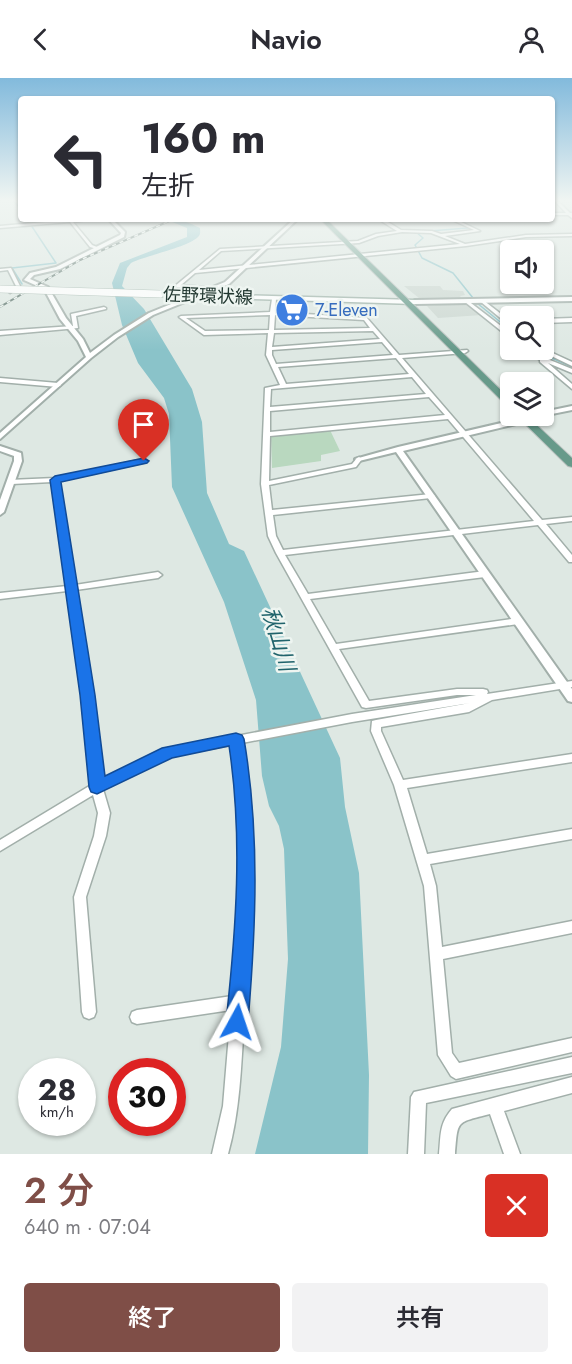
<!DOCTYPE html>
<html lang="ja">
<head>
<meta charset="utf-8">
<style>
	:root { --surface:#fff; --page:#f2f2f3; --text:#2b2b33; --muted:#7c7c81; --accent:#7f4e47 }
	body { margin:0; font-family:Jost,"Noto Sans JP",sans-serif; background:var(--page); color:var(--text); height:100vh; display:flex; flex-direction:column; font-size:22px; white-space:nowrap }
	* { box-sizing:border-box; margin:0 }
	p { font-size:20px; color:var(--muted) }
	.icon { flex:none; width:33px; height:33px; fill:none; stroke:currentColor; stroke-width:2; stroke-linecap:round; stroke-linejoin:round }
	.map { position:relative; height:1076px; overflow:hidden }
	.details { display:flex; flex-direction:column; background:var(--surface); flex:1 }
	.details>* { flex:none }
	.banner { position:absolute; left:18px; top:18px; width:537px; height:126px; border-radius:6px; box-shadow:0 2px 4px #0004; background:#fff; color:var(--text); overflow:hidden }
	.controls { position:absolute; left:500px; top:162px; display:grid; gap:12px }
	.controls a { display:grid; place-items:center; width:54px; height:54px; border-radius:6px; background:var(--surface); box-shadow:0 2px 4px #0004; font-size:30px }
	.speed { position:absolute; left:18px; top:980px; display:flex; gap:12px; font-size:30px; font-weight:700; text-align:center }
	.speed>* { display:grid; place-content:center; width:78px; height:78px; border-radius:50%; background:var(--surface); box-shadow:0 2px 4px #0004; line-height:1 }
	.speed small { font-size:15px; font-weight:400 }
	.speed .limit { border:9px solid #d22; background:#fff; color:#111 }
	.pin { position:absolute; display:grid; place-items:center; width:51px; height:51px; color:#fff; margin:-62px -26px; border-radius:50% 50% 50% 0; rotate:-45deg; box-shadow:0 0 6px #0007 }
	.pin .icon { rotate:45deg }
	.me { position:absolute; width:66px; margin:-33px; rotate:5deg; stroke-linejoin:round; filter:drop-shadow(0 0 4px #0008) }
	.turn { display:flex; align-items:center; gap:21px; height:126px; padding:0 24px; font-size:27px }
	.turn .icon { width:78px; height:78px; stroke-width:2.5 }
	.turn b { display:block; font-size:42px; line-height:51px }
	.round { display:grid; place-items:center; flex:none; width:63px; height:63px; border-radius:6px; background:var(--page) }
	.headline { display:flex; align-items:center; justify-content:space-between; height:102px; padding:0 24px }
	h1 { font-size:36px; font-weight:600; line-height:45px; color:var(--accent) }
	.cta { display:flex; gap:12px; margin-top:auto; padding:12px 24px }
	.cta a { flex:1; height:69px; border-radius:6px; background:var(--accent); color:#fff; font-size:24px; font-weight:600; line-height:69px; text-align:center }
	.cta a+a { background:var(--page); color:var(--text) }
	header { display:flex; justify-content:space-between; align-items:center; height:78px; padding:0 24px; background:var(--surface); font-size:27px; font-weight:600 }
	.map>svg:first-child { display:block }
</style>
</head>
<body>
<header><svg class="icon" aria-label="back" viewBox="0 0 24 24"><path d="M15 5l-7 7 7 7"/></svg>Navio<svg class="icon" aria-label="person" viewBox="0 0 24 24"><circle cx="12" cy="8" r="4"/><path d="M4 21q1-7 8-7t8 7"/></svg></header>
<div class="map">
<svg width="572" height="1076" viewBox="0 0 572 1076">
	<rect width="100%" height="100%" fill="#dee8e3"/>
	<path fill="#cdd8d2" d="M404,208H440L443,212L463,213L465,217L460,218L462,221L427,222L419,220Z
		M465,225L482,237L438,240L427,228Z"/>
	<path fill="#b9d8bf" d="M330,352L340,373L321,377V383L272,390L271,357Z"/>
	<path fill="#8ac3c9" d="M165,141C179,141 188,144 200,150C200,154 201,156 198,159C186,170 147,177 131,185L127,190L122,208L144,231L192,311L202,344L207,415L229,466L244,473L340,680L345,729L359,795L369,997L368,1076H255L281,969L288,881L284,771L279,748L269,728L262,698L256,622L224,524L172,409L169,336L164,320L138,285L122,247L112,205L120,185L187,159V150Z"/>
	<g fill="none" stroke-linecap="round" stroke-linejoin="round">
		<path stroke="#8ac3c9" stroke-width="1.5" d="M13,122L21,132
			M466,148L468,150L416,154L423,160L415,167L422,180L453,195L477,225L510,252
			M22,206L12,190L56,185L27,141
			M534,272L572,289"/>
		<defs>
			<path id="minor" d="M554,122H557L570,135H572V140L568,137H552V135H566Z
				M67,141H94L73,144L92,167L97,169V171L90,169L70,144L0,150V148L68,142Z
				M378,141H383L401,152L432,153L441,156L474,152L450,141H455L480,153L445,158L465,166L526,157L572,156V158L526,159L466,168L195,195L181,207L214,210L216,212L177,209L175,208L220,171L358,163L376,156L397,153ZM402,154L431,155L460,166L199,192L221,173L359,165L378,158Z
				M11,190L20,208L10,215L8,213L16,208L8,192L0,193V191Z
				M274,220L276,221L275,234L367,240L399,277L467,272L468,273L465,275L402,280L542,442L572,439V443L546,446L572,477V484H569L538,447L285,477L308,516L485,493L489,496L485,499L310,521L336,566L518,540L523,543L518,546L339,571L369,623L457,611H483L487,612L488,614L487,616L572,603V609L492,622L469,634L381,649V653L403,702L572,676V684L407,710L427,776L572,751V761L430,786L436,808L442,869L572,843V855L443,881L452,975L459,985L572,960V974L456,1001L451,998L438,977L424,808L394,707L371,653L372,643L376,642L470,625L352,644L242,665C247,700 251,735 252,770C253,828 248,886 244,944C241,989 240,1033 228,1076H212L223,1028L231,932L137,946L132,944L130,939L132,934L137,932L232,918C239,834 242,751 231,667L170,678L103,711L110,735L106,758L86,819L96,934L94,939L89,941L84,939L82,934L74,819L94,758L98,735L93,717L0,773V762L91,707L82,617L67,513L0,521V515L67,508L52,404L12,406H9V402L55,400L144,381L146,382V384L59,403L75,507L158,494L162,497L158,500L76,512L92,617L102,702L168,671L352,636L476,617H457L366,630L362,629L276,475L268,458L261,406L265,310L280,307L266,277L268,255L204,257L179,239L181,238L270,234L272,221ZM270,237L269,252L205,253L186,240ZM275,237L364,242L370,250L274,252ZM373,253L380,261L272,269L274,255ZM382,264L393,277L276,286L272,277V272ZM396,280L409,296L286,306L278,289ZM412,299L426,316L270,329L271,311ZM429,319L445,337L270,354V333ZM448,341L534,443L283,472L276,458L273,437L431,420L435,418L431,416L272,432L269,407L356,389L362,381L359,379L357,380L352,386L269,403L270,358Z
				M467,222L510,255V260L465,224V223Z
				M483,222L510,243V248L481,224V223Z
				M104,229L106,230V231L76,238L78,250L0,257V253L73,248L71,236Z
				M572,240V244L543,245V241Z
				M544,271L572,284V288L539,272Z
				M525,272H530L540,278L572,291V295L548,285L572,306V311L540,284V282Z
				M0,300L58,305L61,307L58,309L0,304Z
				M572,979V995L426,1025L424,1076H408L411,1019L414,1014Z
				M572,999V1015L504,1033L520,1076H504L490,1036C456,1045 458,1041 455,1076H439C441,1057 439,1046 452,1031Z"/>
			<path id="tertiary" d="M108,141H112L125,154L124,159L60,191L34,197L30,201L48,209L66,240L83,261L90,275L114,257L149,235L225,204L294,141H298L229,206L153,237L118,259L91,280L0,361V355L86,279L78,263L60,241L44,211L24,202L30,195L56,189L120,157L121,155Z
				M572,219V223L415,226L412,224L415,222Z
				M572,328V332L542,338L541,340L403,373L572,611V624L568,623L396,374L359,383L355,381L398,369L531,338H543V334Z
				M0,368L21,375L22,383L4,434L0,437V422L14,383V378L0,373Z"/>
			<path id="secondary" d="M158,215L415,222L418,224L415,226L160,218Z"/>
			<path id="primary" d="M320,141H326L510,321V329L507,328Z
				M517,338H527L572,380V389L568,388Z"/>
		</defs>
		<use href="#minor" stroke="#a2afaa" stroke-width="3"/>
		<use href="#tertiary" stroke="#a2afaa" stroke-width="4"/>
		<use href="#secondary" stroke="#9fb3aa" stroke-width="3"/>
		<use href="#primary" stroke="#bcc3c1" stroke-width="2"/>
		<use href="#minor" fill="#fff" fill-rule="evenodd"/>
		<use href="#tertiary" fill="#fff" fill-rule="evenodd"/>
		<use href="#secondary" fill="#fff" fill-rule="evenodd"/>
		<use href="#primary" fill="#679a8a" fill-rule="evenodd"/>
		<defs>
			<path id="rail" d="M0,229L80,182L174,141"/>
		</defs>
		<use href="#rail" stroke="#5b726b" stroke-width="2"/>
		<use href="#rail" stroke="#eef5f1" stroke-width="1.5" stroke-dasharray="4" stroke-linecap="butt"/>
		<defs>
			<path id="secondary-bridge" d="M0,211L160,216"/>
		</defs>
		<use href="#secondary-bridge" stroke="#9fb3aa" stroke-width="8" stroke-linecap="butt"/>
		<use href="#secondary-bridge" stroke="#fff" stroke-width="7"/>
	</g>
	<linearGradient id="sky" x2="0" y2="1"><stop stop-color="#82badc"/><stop offset="0.45" stop-color="#f0f5f2"/><stop offset="1" stop-color="#f0f5f2" stop-opacity="0"/></linearGradient>
	<rect width="572" height="272" fill="url(#sky)"/>
	<path fill="#1a73e8" stroke="#114b97" stroke-width="1.5" d="M144,380L149,383L147,385L61,404L95,617L105,698L162,670L236,655L242,657L244,661C260,755 256,849 248,944L245,952L237,955L230,952L226,944C236,852 243,760 229,668L172,680L97,716L91,714L89,709L80,617L50,402L55,398Z"/>
	<defs>
		<symbol id="supermarket-disc" viewBox="-11 -11 22 22"><circle r="9.5" fill="#3f7fe0" stroke="#eef5f1"/><path d="M-6-5.5h2.5l.6 2H6L4.5 2H-2.5L-4.4-4H-6ZM-1.5 3.2a1.3 1.3 0 1 0 .1 0ZM3 3.2a1.3 1.3 0 1 0 .1 0Z" fill="#fff"/></symbol>
	</defs>
	<g fill-rule="evenodd">
		<use href="#supermarket-disc" x="273" y="213" width="38" height="38"/>
	</g>
	<g text-anchor="middle" stroke-width="5" stroke-linejoin="round" paint-order="stroke">
		<g font-size="18" fill="#213730" stroke="#eef5f1">
			<text transform="translate(208 218) rotate(2)" y="6">佐野環状線</text>
		</g>
		<g font-size="18" fill="#366cbe" stroke="#eef5f1" text-anchor="start">
			<text x="315" y="238">7-Eleven</text>
		</g>
		<g font-size="22" font-style="italic" fill="#21646c" stroke="#eef5f1">
			<text transform="translate(279 561) rotate(73)" y="8">秋山川</text>
		</g>
	</g>
</svg>
<div class="controls">
<a><svg class="icon" aria-label="sound" viewBox="0 0 24 24"><path d="M4 9h4l5-4v14l-5-4H4zM17 9q2 3 0 6"/></svg></a>
<a><svg class="icon" aria-label="search" viewBox="0 0 24 24"><circle cx="10" cy="10" r="6"/><path d="M15 15l6 6"/></svg></a>
<a><svg class="icon" aria-label="layers" viewBox="0 0 24 24"><path d="M12 4l9 5-9 5-9-5zM3 14l9 5 9-5"/></svg></a>
</div>
<div class="speed"><div>28<small>km/h</small></div><div class="limit">30</div></div>
<div class="pin" style="left:144px;top:383px;background:#d93025"><svg class="icon" aria-label="arrive" viewBox="0 0 24 24"><path d="M6 21V4h12l-3 4 3 4H6"/></svg></div>
<svg class="me" style="left:237px;top:944px" viewBox="-20 -20 40 40"><path d="M0-17L14 15 0 8-14 15z" fill="#1a73e8" stroke="#fff" stroke-width="4"/></svg>
<div class="banner">
<div class="turn"><svg class="icon" aria-label="left" viewBox="0 0 24 24"><path d="M17 20v-9H6M10 6l-5 5 5 5"/></svg><div><b>160 m</b>左折</div></div>
</div>
</div>
<section class="details">
<div class="headline"><div><h1>2 分</h1><p>640 m · 07:04</p></div><a class="round" style="background:#d93025;color:#fff"><svg class="icon" aria-label="close" viewBox="0 0 24 24"><path d="M6 6l12 12M18 6L6 18"/></svg></a></div>
<div class="cta"><a>終了</a><a>共有</a></div>
</section>
</body>
</html>
